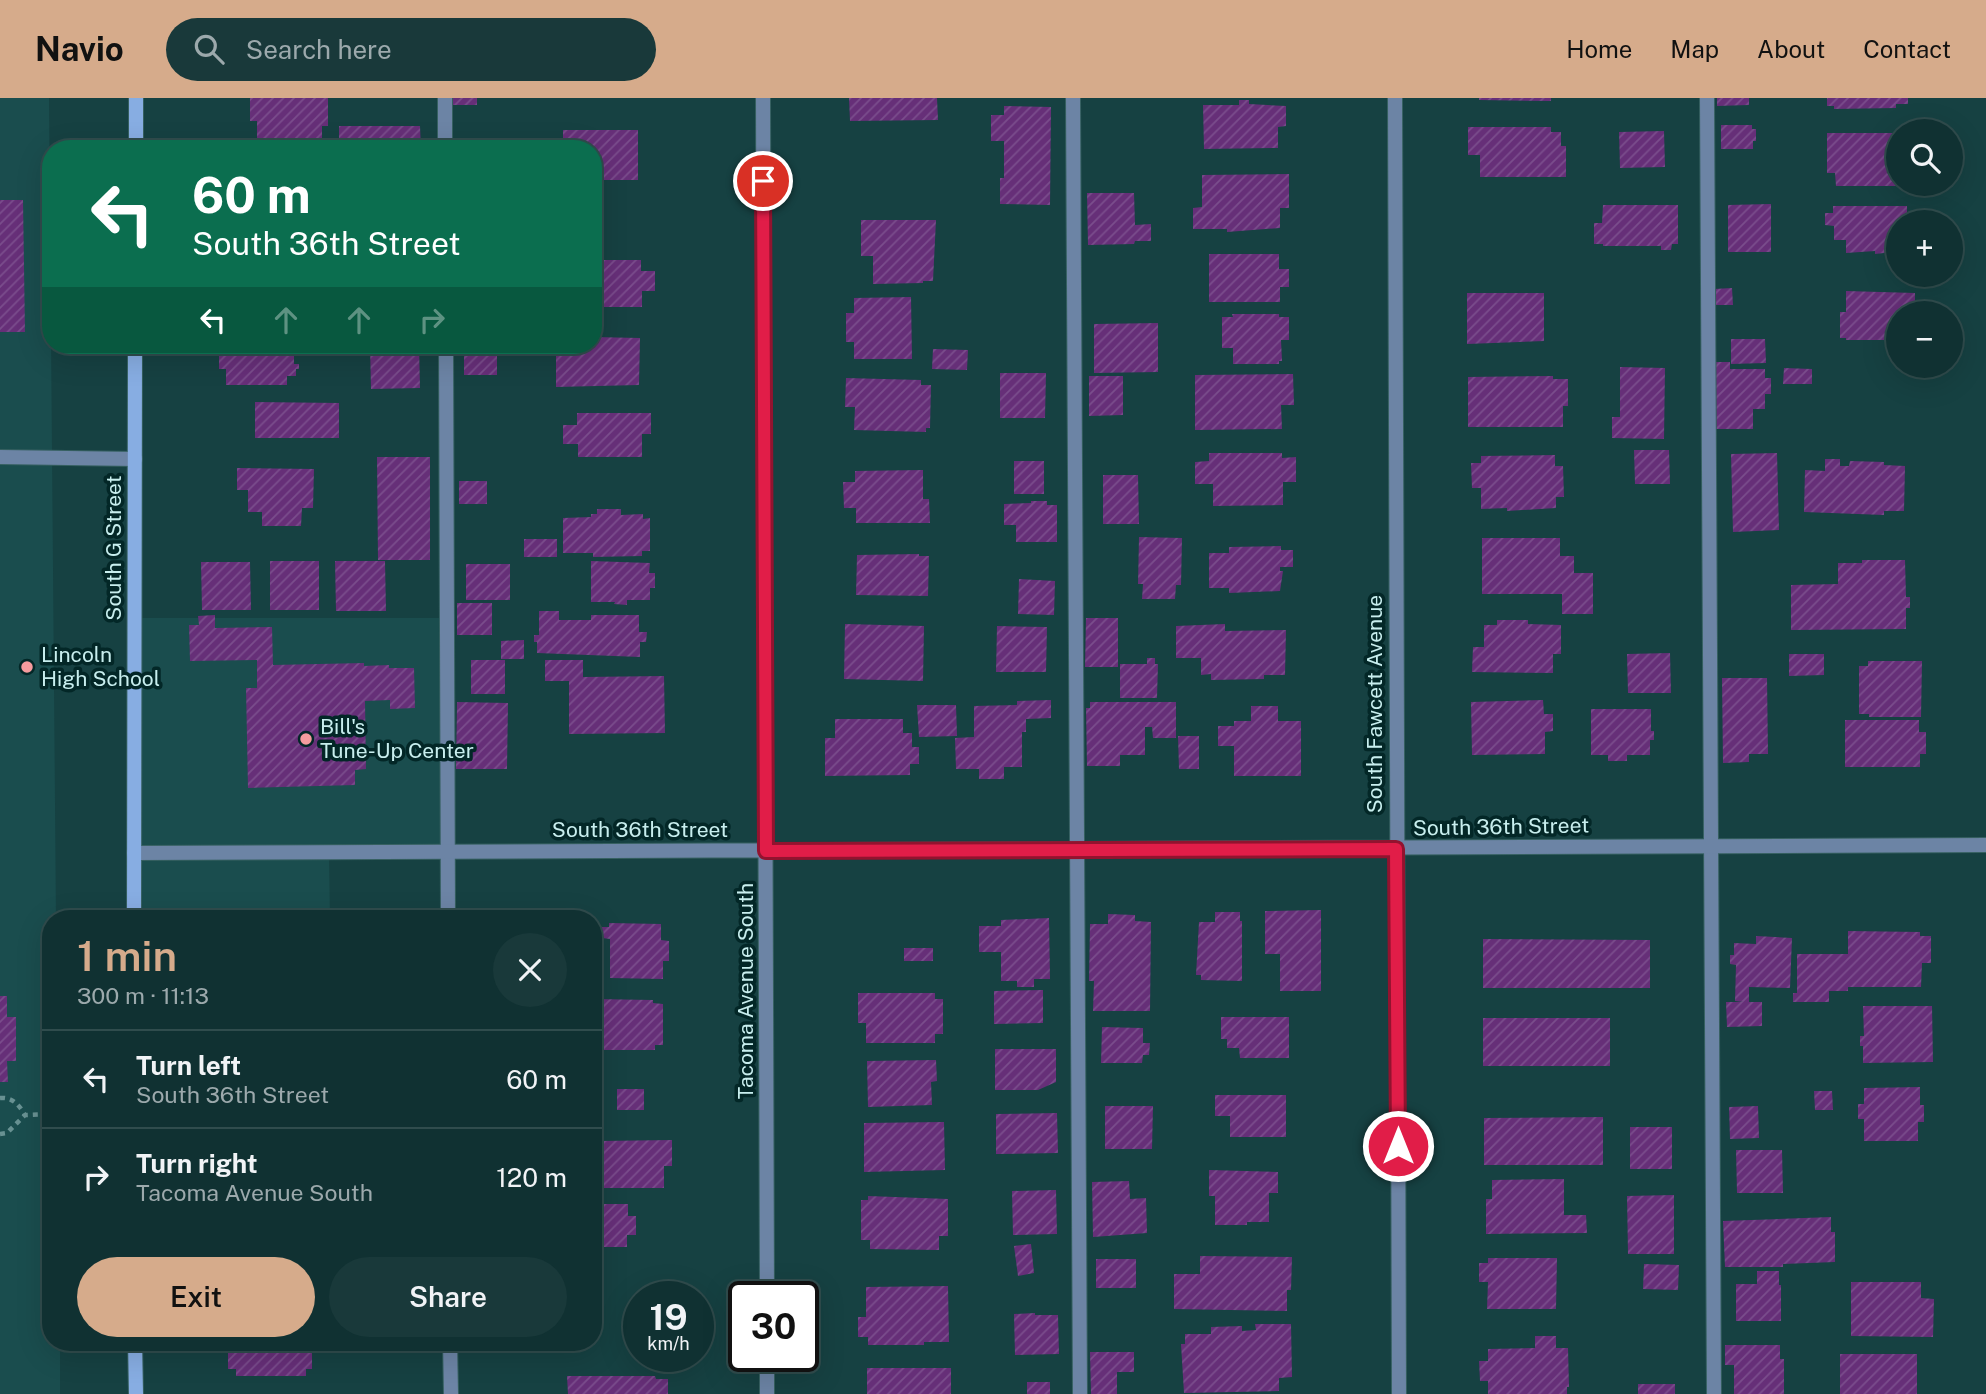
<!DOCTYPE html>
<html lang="en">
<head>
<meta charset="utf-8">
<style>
	:root { --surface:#103132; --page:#19393a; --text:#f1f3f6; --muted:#9ca9ac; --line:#304c4d; --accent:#d6ab8b }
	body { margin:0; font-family:"Public Sans",sans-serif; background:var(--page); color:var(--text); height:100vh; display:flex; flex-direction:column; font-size:26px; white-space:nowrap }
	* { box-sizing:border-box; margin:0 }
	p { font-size:23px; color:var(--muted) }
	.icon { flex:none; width:38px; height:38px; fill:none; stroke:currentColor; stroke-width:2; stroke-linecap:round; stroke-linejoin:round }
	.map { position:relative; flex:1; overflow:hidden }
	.side { position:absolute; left:42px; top:812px; width:560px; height:441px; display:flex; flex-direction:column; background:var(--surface); border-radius:28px; box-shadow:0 7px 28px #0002,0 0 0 2px var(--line) }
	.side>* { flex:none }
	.banner { position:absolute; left:42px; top:42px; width:560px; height:214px; border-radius:28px; box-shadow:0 7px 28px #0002,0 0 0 2px var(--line); background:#0b6e4f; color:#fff; overflow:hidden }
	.fabs { position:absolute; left:1886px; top:21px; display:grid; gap:14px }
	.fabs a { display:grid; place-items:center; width:77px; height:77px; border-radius:50%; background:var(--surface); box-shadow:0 7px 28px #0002,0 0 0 2px var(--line); font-size:35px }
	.speed { position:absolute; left:623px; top:1183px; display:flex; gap:14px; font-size:35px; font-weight:700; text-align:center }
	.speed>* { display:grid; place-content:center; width:91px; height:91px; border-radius:50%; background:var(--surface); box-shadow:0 7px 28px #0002,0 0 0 2px var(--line); line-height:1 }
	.speed small { font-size:18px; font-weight:400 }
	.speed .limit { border:4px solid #111; border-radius:10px; background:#fff; color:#111 }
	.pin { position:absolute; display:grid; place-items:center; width:60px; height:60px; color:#fff; margin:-30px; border:4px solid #fff; border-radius:50%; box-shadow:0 2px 7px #0007 }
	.me { position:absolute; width:77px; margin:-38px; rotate:0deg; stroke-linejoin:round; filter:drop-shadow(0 0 5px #0008) }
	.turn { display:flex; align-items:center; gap:24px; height:147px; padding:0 35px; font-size:32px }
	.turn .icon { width:91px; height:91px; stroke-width:2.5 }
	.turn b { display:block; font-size:49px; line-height:60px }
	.lanes { display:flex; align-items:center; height:66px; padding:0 35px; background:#0003; justify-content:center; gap:35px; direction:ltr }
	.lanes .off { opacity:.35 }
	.round { display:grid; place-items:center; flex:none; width:74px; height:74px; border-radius:37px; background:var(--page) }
	.overview { display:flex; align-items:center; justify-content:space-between; height:119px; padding:0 35px }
	h1 { font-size:42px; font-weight:600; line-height:52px; color:var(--accent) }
	.action { display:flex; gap:14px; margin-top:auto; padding:14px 35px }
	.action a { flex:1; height:80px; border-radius:42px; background:var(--accent); color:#111; font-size:28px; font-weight:600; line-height:80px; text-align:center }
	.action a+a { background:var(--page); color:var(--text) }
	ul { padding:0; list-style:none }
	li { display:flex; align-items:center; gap:21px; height:98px; padding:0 35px; border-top:2px solid var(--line) }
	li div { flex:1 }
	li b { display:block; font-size:26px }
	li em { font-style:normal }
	header { display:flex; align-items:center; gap:42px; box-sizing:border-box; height:98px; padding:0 35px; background:var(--accent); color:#111 }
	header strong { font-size:33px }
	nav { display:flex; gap:38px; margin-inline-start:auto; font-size:24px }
	.search { width:490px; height:63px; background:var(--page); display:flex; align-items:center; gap:18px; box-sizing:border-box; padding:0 24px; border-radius:38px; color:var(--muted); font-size:26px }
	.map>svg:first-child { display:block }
</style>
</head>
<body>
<header>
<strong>Navio</strong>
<div class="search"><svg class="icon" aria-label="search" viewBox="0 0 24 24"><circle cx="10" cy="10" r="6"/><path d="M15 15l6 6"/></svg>Search here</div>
<nav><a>Home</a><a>Map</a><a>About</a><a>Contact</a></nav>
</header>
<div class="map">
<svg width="1986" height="1296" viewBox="0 0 1986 1296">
	<defs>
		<pattern id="building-hatch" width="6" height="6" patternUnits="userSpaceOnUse" patternTransform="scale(1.75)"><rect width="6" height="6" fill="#662f78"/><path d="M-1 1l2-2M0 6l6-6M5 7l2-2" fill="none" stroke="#7a4d8c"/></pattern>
	</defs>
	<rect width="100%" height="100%" fill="#164142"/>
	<path fill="#1a4d4e" d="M0,0H49L56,821H51V1244H60V1296H0Z
		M135,520H447L448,754L329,755L330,821H134Z"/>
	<path fill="url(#building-hatch)" d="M250,0H328V28H322V49H257V23H250Z
		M451,0H477V7H452Z
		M849,0H937L938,22L850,23Z
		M1479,0H1551V3L1479,2Z
		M1717,0H1749V7L1717,8Z
		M1827,0H1908V6H1896V10L1834,11V8H1827Z
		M1239,2H1249V6L1286,8V28L1278,29V50L1204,51L1203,7H1239Z
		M1004,8L1051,9L1050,107L1000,106V80H1004V43H991V17H1004Z
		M1721,27H1752V31H1756V43H1753V51H1721Z
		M339,28H420L421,51H380V46H339Z
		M1468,29H1551V34H1561V48H1566V79H1480V57H1468Z
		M563,32H638V82H593V51H563Z
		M1664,33L1665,69L1620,70L1619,34Z
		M1827,35H1899V88H1836L1835,75H1827Z
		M1289,76V110H1280V130L1227,134V131H1193V110L1202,109V77Z
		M1087,95H1134L1135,127L1151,126V143H1135L1134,146L1088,147Z
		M0,102H23L25,234H0Z
		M1771,106V154H1728V107Z
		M1603,107H1678V146H1672L1671,152H1661V148H1603V146H1594V125H1602Z
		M1833,108H1907V124H1899V156L1893,154L1875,156V153L1846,155V142H1834V128L1825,127V115H1833Z
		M861,122H936L933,183H923V185L873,186V158H861Z
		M1209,156H1279V171H1289V189H1280V204H1209Z
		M593,162H641V173H655V193H642V209H593Z
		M1732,190L1733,207H1715L1714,191Z
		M1846,193L1915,195V215H1899V242H1846V240H1840V214H1846Z
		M1467,195H1544V243L1467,246Z
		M911,199L912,261H854V244H846V215H854V200Z
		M1232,216H1279V219H1289V242H1281L1282,263H1279V266H1233V250H1222V219H1233Z
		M1158,225V274L1094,275V226Z
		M593,239L640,240L639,287L556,289V247H593Z
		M1731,241H1765L1766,265L1731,266Z
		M226,247H287V256H294V266H299V271H296V278H287V287H226V271H219V255H226Z
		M370,247H419L420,290L371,291Z
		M464,247H497V277H464Z
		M933,251L968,252L967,272L932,271Z
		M1713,264H1730V271H1765V280H1771V296H1765V311H1753V331H1714Z
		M1620,269L1665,270L1664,341L1612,340V319H1620Z
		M1784,270L1812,271V286H1783Z
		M1000,275H1046L1045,320H1000Z
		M1293,276L1294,307H1281L1282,331L1195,332V277Z
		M1089,278H1123V317L1089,318Z
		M1553,278V281H1568V308H1563V329H1468V279Z
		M846,280L921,282V287H931L930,330H926V334L854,332L855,309H845Z
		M255,304L339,305V340H255Z
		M577,315H651V336H642V359H578V346H563V327H577Z
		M1634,352H1669L1670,386H1635Z
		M1209,355H1282V360L1296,359V384H1283V407L1213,408V386H1195V364L1209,363Z
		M1777,355L1779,432L1733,434L1731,356Z
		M1555,357V368H1563L1564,399H1556V410L1507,413V410L1481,411V390H1472L1471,365H1481V358Z
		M377,359H430V462H378Z
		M1825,361H1840V368H1849L1850,363L1884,364V367L1905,368L1904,413H1884V417L1804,414L1805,372L1825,373Z
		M1014,363H1044V396H1014Z
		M237,370L314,371L313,410H302L301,428H262V414H248V392H237Z
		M923,372V401H929L930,425H856V410H844L843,384H855V373Z
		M1103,377H1138L1139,426H1103Z
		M459,383H487V406H459Z
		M1031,403H1047V407H1057V444H1016V427H1004V406L1031,405Z
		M597,411H621V417L643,416V421L650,420V453H642V458L593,459V455H563V420L591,419V416H597Z
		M1139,439L1182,440L1181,487H1176L1175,501H1142L1143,486H1138Z
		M1482,440H1560V458H1574V475H1593V516H1562V496H1482Z
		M524,441H557V459H524Z
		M1281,448V452H1293V469H1280V473H1283L1280,493L1229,495V490H1209V455H1229V449Z
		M919,456V458H929L928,498L856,497L857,457Z
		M1862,462H1905L1906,499H1910V510H1906V531L1791,532V487L1838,486V465H1862Z
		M270,463H319V512H270Z
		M335,463H385L386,513H336Z
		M591,463L650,465L649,475H655V490H650V502H627V507L614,506L615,504H591Z
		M201,464H250L251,512H202Z
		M466,466H510V502H466Z
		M1019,481L1055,483L1054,517L1018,516Z
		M457,505H492V537H457Z
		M539,513H559V522H591V517H639V534H647L646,544H640V559L537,555V544H534V537H539Z
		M215,517V530L272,529L273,567L364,565V568L389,567V570H414L415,610L390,611V602L365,603L366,671L355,672V687L248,690L246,590H257V562L190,563L189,527H199L198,518Z
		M1086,520H1118V569H1085Z
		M1497,522H1528V526L1561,527V556H1553V575L1472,574L1473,549H1484V527H1497Z
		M845,526L924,528L923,583L844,581Z
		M1225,526V533L1286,532L1285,577H1264V581L1211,582V576L1201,577V560H1176V528Z
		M997,528L1047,529L1046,574H996Z
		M524,542V561H501V543Z
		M1670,555L1671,595H1628L1627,556Z
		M1789,556H1824V577L1789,578Z
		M1147,560H1155V566H1158L1157,600H1120V566H1147Z
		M471,562H505V596H471Z
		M545,562H583V579L664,578L665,635L569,636V583H545Z
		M1868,563H1922L1921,619H1869V616H1859V568H1868Z
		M1722,580H1767L1768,656H1749V664L1723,665Z
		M1051,602V620L1026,621V634H1022V669H1004V681H979V671H956L955,640L974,639V608L1017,607V603Z
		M1543,602L1544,616H1553V633L1545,634V656L1472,657L1471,604Z
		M457,604L508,605L507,671H456Z
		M1090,604H1176V640H1153L1152,629H1145V657H1120V668H1087L1086,610H1090Z
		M917,607H956L957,638L919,639Z
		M1251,608H1278V623H1301V678H1234V648H1218V628H1234V623H1251Z
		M1591,611H1651V633H1654V642H1650V657H1627V663H1608V657H1591Z
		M835,621H903V635H912V649H919V666H910V677L825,678V640H835Z
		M1845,622H1919V634H1926V656H1920V669H1845Z
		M1178,638H1199V671H1179Z
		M1321,812V893H1280V856H1265V813Z
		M1215,814H1240V823H1242V883L1201,882V877H1196L1199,824H1215Z
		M273,816H314V821H273Z
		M1108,816L1135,817V823L1151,824L1150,913H1093L1094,883H1089L1090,826H1108Z
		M1049,820L1050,881H1034V889H1017V883H1001V854H979V828H1001V822Z
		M609,825L661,826V842L669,843V863H663V881L610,880V841L602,840V829H609Z
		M1848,833L1920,834V838H1931V865H1922L1921,889H1848V893H1829V904H1793V895H1797V856H1848Z
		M1756,838L1792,840L1790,890L1749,889V904H1762V928L1727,929L1726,904H1743L1735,903L1736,867L1730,866V857H1734V845L1756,846Z
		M1483,841L1650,842V890H1483Z
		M904,850H933V863H904Z
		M1043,892V925L994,926V893Z
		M858,895H935V901H943V936H935V945H866V925H858Z
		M0,898H7V919H16V963H7L8,984H0Z
		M593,901L653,902V905L663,906V947H655V952H593Z
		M1863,908H1932L1933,964L1863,965V948H1860V938H1864Z
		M1221,919H1289V960H1240L1239,950H1227V941H1221Z
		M1483,920H1610V968H1483Z
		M1102,929L1143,930V945H1150L1149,957H1143L1142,965H1101Z
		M995,951H1056V984L1038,992H995Z
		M936,962L937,983L931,984L932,1007L868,1009L867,963Z
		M1920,989V1007H1924V1024H1918V1043H1864V1021H1858V1006H1864V990Z
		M617,991H644V1012H617Z
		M1814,993H1832L1833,1012H1815Z
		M1215,997H1286V1039H1230V1018H1215Z
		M1105,1008H1153L1152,1051H1105Z
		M1758,1008L1759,1040L1730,1041L1729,1009Z
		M1057,1015L1058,1055L996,1056V1016Z
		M1603,1019V1067H1484V1020Z
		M944,1024L945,1072L864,1074V1025Z
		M1630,1029H1672V1071H1630Z
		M672,1042V1068H664V1090H600V1077H593V1065H600V1043Z
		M1736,1052H1782L1783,1095H1737Z
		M1209,1072L1278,1074V1095H1269V1124H1247V1127H1215V1098H1209Z
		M1564,1081V1117H1586L1587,1135L1486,1136V1101H1492V1082Z
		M1129,1083L1130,1101L1146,1100L1147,1135L1093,1139L1092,1084Z
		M1056,1092L1057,1136L1013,1137L1012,1093Z
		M1674,1097V1156H1628L1627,1098Z
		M868,1098L948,1101V1138H939V1152L870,1151V1142H861V1102H868Z
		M593,1106H628V1118H636V1137H627V1149H593Z
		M1831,1119V1134H1835V1164L1783,1166V1169H1725L1723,1123Z
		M1031,1146L1034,1175L1018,1178L1014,1148Z
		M1200,1158L1292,1159L1291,1192H1287V1213L1174,1211V1176H1200Z
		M1488,1160H1557L1556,1211H1487L1488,1184H1479V1165H1488Z
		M1096,1161H1136V1190H1096Z
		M1644,1166L1679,1167L1678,1192L1643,1191Z
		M1757,1173H1779V1187H1781V1223H1736V1186H1757Z
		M1851,1184H1921V1200L1934,1201L1933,1239L1851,1238Z
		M948,1188L949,1244H924V1247H868V1239H858V1219H866V1189Z
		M1035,1215V1217H1058L1059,1256L1015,1257L1014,1216Z
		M1255,1226H1291L1292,1279L1279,1280V1293L1184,1295L1181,1246H1185V1236H1211V1229L1242,1228V1233L1256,1232Z
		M1535,1238H1556V1250H1568L1569,1289H1567V1296H1488V1283H1480L1479,1263H1488V1251L1535,1250Z
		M228,1244H306V1252H312V1271H306V1278H236V1271H228Z
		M381,1244H426V1249H381Z
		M460,1244H493V1250L460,1251Z
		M1725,1247H1780V1261H1784V1296H1734V1267H1725Z
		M1090,1254H1134V1274H1117V1296H1091Z
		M1840,1256H1917V1296H1840Z
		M867,1270H951V1296H867Z
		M567,1278H655L656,1281H668V1296H568Z
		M1027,1284H1050V1296H1027Z
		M1638,1286H1675V1296H1638Z"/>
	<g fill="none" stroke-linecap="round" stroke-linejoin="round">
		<defs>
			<path id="lane" d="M445,0V51
				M1073,0L1080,1296
				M1707,0L1714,1296
				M446,247L448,821
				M0,359L135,361
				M450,1244L451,1296"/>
			<path id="street" d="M763,0L767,1199
				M1395,0L1399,1296
				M134,755L1986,747
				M767,1258V1296"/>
			<path id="secondary" d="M136,51V0
				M134,821L135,247
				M135,1244L136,1296"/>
		</defs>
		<use href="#lane" stroke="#366061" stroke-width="16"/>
		<use href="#street" stroke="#366061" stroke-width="16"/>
		<use href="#secondary" stroke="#366061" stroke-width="16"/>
		<path stroke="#689192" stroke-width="4.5" stroke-dasharray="5 5" stroke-linecap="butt" d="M0,1000C13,999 19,1007 25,1017L51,1016
			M0,1036L7,1035L25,1017"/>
		<use href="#lane" stroke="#6c84a5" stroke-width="14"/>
		<use href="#street" stroke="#6c84a5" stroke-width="14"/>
		<use href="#secondary" stroke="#87ade2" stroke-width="14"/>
	</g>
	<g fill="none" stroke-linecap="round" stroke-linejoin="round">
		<defs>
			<path id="route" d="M763,83L766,753L1396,751L1398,1048"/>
		</defs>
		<use href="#route" stroke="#92132f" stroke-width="18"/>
		<use href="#route" stroke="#e11d48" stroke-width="12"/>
	</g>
	<g fill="#f59b9e" stroke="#032727" stroke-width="2.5">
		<circle cx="27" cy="569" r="7"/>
		<circle cx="306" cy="641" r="7"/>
	</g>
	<g text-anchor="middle" stroke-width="7" stroke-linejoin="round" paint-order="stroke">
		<g font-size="21" fill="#c8eeee" stroke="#032727">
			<text transform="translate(114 450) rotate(-90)" y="7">South G Street</text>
			<text transform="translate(1375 606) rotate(-90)" y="7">South Fawcett Avenue</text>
			<text transform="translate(1501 729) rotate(-1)" y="7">South 36th Street</text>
			<text x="640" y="739">South 36th Street</text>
			<text transform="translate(746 893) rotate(-90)" y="7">Tacoma Avenue South</text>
		</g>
		<g font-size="21" fill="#c8eeee" stroke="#032727" text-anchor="start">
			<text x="41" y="564">Lincoln<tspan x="41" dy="24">High School</tspan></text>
			<text x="320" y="636">Bill's<tspan x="320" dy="24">Tune-Up Center</tspan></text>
		</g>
	</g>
</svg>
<div class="fabs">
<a><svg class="icon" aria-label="search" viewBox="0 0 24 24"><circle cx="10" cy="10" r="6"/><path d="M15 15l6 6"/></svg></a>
<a>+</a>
<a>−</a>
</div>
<div class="speed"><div>19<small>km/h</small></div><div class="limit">30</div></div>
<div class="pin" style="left:763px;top:83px;background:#d93025"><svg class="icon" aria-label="arrive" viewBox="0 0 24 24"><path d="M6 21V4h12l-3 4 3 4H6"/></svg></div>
<svg class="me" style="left:1398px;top:1048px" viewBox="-20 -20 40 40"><circle r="17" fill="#e11d48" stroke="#fff" stroke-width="3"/><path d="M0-11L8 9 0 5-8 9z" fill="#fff"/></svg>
<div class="banner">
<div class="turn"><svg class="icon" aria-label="left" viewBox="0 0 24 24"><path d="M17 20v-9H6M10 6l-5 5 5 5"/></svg><div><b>60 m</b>South 36th Street</div></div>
<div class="lanes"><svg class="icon" aria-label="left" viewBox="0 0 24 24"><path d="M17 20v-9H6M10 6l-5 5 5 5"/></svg><svg class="icon off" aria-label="ahead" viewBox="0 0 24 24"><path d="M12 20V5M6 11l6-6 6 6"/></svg><svg class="icon off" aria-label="ahead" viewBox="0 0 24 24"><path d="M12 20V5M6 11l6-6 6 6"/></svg><svg class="icon off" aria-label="right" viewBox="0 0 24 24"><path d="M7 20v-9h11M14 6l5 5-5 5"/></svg></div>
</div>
<section class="side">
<div class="overview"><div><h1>1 min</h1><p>300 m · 11:13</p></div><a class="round"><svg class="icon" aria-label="close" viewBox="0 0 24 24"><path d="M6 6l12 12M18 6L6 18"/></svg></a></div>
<ul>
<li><svg class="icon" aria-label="left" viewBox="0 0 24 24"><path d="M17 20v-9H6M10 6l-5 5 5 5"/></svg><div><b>Turn left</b><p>South 36th Street</p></div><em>60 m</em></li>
<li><svg class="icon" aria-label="right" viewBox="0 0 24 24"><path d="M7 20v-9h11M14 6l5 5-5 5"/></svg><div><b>Turn right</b><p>Tacoma Avenue South</p></div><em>120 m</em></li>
</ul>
<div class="action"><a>Exit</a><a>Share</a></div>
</section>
</div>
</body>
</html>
